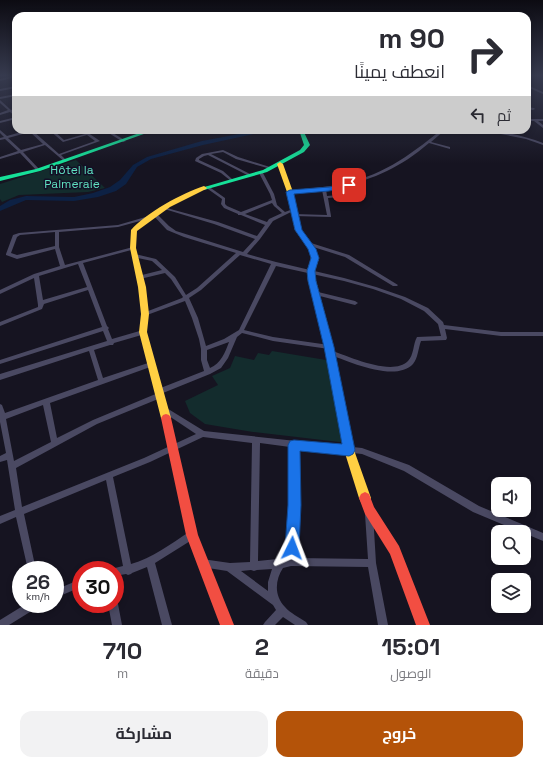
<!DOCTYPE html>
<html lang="ar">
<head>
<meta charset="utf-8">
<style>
	:root { --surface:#fff; --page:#f2f2f3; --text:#2b2b33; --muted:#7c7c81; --accent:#b45309 }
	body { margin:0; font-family:"Space Grotesk",Cairo,sans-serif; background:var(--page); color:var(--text); direction:rtl; height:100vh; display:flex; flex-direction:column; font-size:15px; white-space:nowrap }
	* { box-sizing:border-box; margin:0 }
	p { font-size:13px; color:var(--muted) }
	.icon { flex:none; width:22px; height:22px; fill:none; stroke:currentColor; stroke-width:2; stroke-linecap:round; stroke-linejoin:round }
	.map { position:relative; height:625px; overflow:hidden; direction:ltr }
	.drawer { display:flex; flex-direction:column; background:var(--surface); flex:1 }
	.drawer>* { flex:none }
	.banner { position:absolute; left:12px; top:12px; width:519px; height:122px; border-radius:12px; box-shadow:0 2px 6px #0003; direction:rtl; background:#fff; color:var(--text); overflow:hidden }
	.fabs { position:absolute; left:491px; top:477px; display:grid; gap:8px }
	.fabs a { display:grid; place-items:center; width:40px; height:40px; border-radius:8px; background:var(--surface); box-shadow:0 2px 6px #0003; font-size:20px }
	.speed { position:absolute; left:12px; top:561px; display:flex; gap:8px; font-size:20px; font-weight:700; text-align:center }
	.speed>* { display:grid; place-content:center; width:52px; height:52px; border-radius:50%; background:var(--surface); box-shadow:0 2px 6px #0003; line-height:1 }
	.speed small { font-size:10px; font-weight:400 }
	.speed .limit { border:6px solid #d22; background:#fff; color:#111 }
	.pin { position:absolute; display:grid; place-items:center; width:34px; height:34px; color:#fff; margin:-17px; border-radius:8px; box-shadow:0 2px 6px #0006 }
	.me { position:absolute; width:44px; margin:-22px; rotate:3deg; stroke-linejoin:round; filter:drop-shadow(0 0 3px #0008) }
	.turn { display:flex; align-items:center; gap:14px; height:84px; padding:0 20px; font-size:18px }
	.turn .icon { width:52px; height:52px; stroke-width:2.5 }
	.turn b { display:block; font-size:28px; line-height:34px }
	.then { display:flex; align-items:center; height:38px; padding:0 20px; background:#0003; gap:8px; font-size:15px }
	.eta { display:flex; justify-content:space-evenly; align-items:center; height:68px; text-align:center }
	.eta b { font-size:24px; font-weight:700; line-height:28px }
	.button { display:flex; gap:8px; margin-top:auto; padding:8px 20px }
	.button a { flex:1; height:46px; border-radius:12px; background:var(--accent); color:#fff; font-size:16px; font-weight:700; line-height:46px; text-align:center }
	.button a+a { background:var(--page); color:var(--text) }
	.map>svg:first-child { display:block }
</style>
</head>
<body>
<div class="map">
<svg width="543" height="625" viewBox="0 0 543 625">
	<rect width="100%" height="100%" fill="#161421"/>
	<path fill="#132c2d" d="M76,160L105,188L88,192L19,195L2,202L0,199V184Z
		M272,351L332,361L348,443L253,432L205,424L190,413L185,401L218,385L212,376L230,368L235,356L254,360L258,353L269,355Z"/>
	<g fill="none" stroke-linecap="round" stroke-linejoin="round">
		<path fill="#0d2144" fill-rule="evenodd" d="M260,130H272L203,145L151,159L137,167L126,184L116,191L98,197L74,201L26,200L0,211V206L10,200L26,196L74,197L93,193L110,187L120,180L133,165L147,157L202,141Z"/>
		<path fill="#4a4962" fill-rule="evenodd" d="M12,76L16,77L0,81V79Z
			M527,85L543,92V94L527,87Z
			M16,86V88L0,91V89Z
			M16,94V96L0,99V97Z
			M0,100L11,110L16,108V110L13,111L16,114V117L10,112L0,115V113L8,110L0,103Z
			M527,107L534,108L535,109L533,110L527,109Z
			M16,117V119L0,123V121Z
			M527,119H543V121H538L543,125V128L534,121H527Z
			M0,130L7,136L28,130H34L33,131L59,154L95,141L87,135L63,142L49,130H53L64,140L85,134L80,130H84L100,141L61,155L67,161L65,162L45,145L23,152L39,169V171H37L20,153L0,159V157L18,151L5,139L0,140V138L4,137L0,133ZM30,132L43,144L21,150L8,138Z
			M104,130H108L126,141L123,142Z
			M441,130H445L431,142L450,147V149L429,143C401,167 375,179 339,187L343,196L342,197L328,198L331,216V217L294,216L292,215L294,214L327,215L322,190L290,193L288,192L289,191C305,188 321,188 337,185C380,177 408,157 441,130ZM335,188L338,195L327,196L326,189Z
			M480,130C500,130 525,136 543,143V145L526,139Z
			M223,150L238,157L273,168L271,169L236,159L223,152L211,154L250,174L251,175L249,176L208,155L204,156L199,159V160L223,171L232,179V181H231L221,173L195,161L196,158L202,154Z
			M260,172L263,173L274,194L277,205L285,212L293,209L295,210L273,221L260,239L247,254L276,262L344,278L376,287L405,297L428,308L443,322L444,325L501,332H543V336H501L445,329L447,338L446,340L421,341C418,349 418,358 413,364C395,383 348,361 328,354L327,352L328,350H330C348,356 392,377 408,361C414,355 413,344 417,337L441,336L438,324L424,311L401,299L373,289L344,281L276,266L244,330L273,337L329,345H331L332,347L331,349H329L273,341L242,333L237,337L228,358L221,368L210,374L163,393L164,395L163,397L97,424L16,468L22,507L144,458L196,434L163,412L162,410L163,408L165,407L204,431L362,448L409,465L479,506L543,533V541L524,533V532H521L473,512L404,471L362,454L298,447V505L295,558L368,559L365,514L366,511L369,510L372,511L373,514L376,563L388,625H378L368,567L291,566L283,568C275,580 274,596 285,607C290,613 299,617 306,622L308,625H295L283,617L275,625H263L265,622L276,610L273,605L227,571L202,567L199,566L198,563L199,560L202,559L230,563L250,562L252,443L203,437L150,462L113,477L131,564C152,558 171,544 189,532L192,531L195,532L196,535L195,538L155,563L172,625H162L147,567L132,573L131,574L128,575L126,574L115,576V570H112L115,568L123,566L106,480L24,514L36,570H28L16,517L0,524V516L15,510L7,460L0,462V456L6,453L0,422V404L2,405L5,413L98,380L89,351L0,380V374L107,341L103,331L0,364V360L102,327L88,290L44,304L42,309L0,326V322L38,307V305L34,278L0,294V290L34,274L60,266L55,249L17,259L6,255V254L13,235L19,233L118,225L149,216L151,217V218L118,227L59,232V247L65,265L133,247H135V249L83,263L107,326L109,328L108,329L112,339L143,330H145L146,332L145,334L114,343L113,345H110L94,350L103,378L151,362H153L154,364L153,366L50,403L57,438L93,420L158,393L157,391L158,389L204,371L201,360V349L199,339L192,318L185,301L147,315H143L142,314L143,313L182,298L183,297L171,279L165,273L140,279L138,278L137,277L138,276L162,270L152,261L133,257V256L135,254L156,259L175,277L186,295L197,288L236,253L184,237L167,230L152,214V213H156L169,226L176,231L243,252L255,239L214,224L161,208L163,207L218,222L257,236L265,225L241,215H238V214L224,208L221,204L222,199L205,187L208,186L225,198V204L227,206L241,212L272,200L270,194L259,173ZM272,203L274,206L282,213L269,219L267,222L245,214ZM55,232V246L17,255L11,253L17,237L20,235ZM240,255L271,264L239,330L224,339L206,346L198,318L189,298L201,290ZM78,264L87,287L43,300L39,276ZM229,342C225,353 221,363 210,368L207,360V350ZM43,405L51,442L14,461L6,419ZM260,443L290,447V505L287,558L258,561ZM272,569L268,582V591L241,571L251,570L254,571L257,570Z
			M307,243H311L349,255L398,285L397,286H393L345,257L307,245Z
			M314,291L355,301L358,303L355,305L312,294L311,293L312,292Z
			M81,579V587L55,598V590Z
			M115,600L116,601L118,604L122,625H112L108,604H115Z
			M26,604H40L38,607L9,625H0V620Z"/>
		<path fill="#16e098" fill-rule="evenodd" d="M148,130H155L40,171L0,181V177L36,169Z
			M299,130H303L310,145L304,152L267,172L204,190L201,188L263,170L300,150L304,145Z"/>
		<path fill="#ffcf43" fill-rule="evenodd" d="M280,162L283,164L293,192L301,230L315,249L319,258L315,271L316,281L330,333L354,450L371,498L369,502L365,504L361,502L359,498L344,450L322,333L308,281L307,271L311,258L309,249L295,230L287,192L277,164Z
			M204,186L207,188L206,189L170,207L137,231L136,248L146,287L149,314L147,332L171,418L169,421L166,422L163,421L161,418L139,332L141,314L138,287L130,248L131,230C146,213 182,193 204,186Z"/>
		<path fill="#f24e42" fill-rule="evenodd" d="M166,414L169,415L171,418L198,535L234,625H220L186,535L161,418L163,415Z
			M365,492L369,494L374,507L399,546L430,625H416L390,554L365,514L359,498L361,494Z"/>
	</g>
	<linearGradient id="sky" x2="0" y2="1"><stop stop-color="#0c0b12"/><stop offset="0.46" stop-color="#363a4e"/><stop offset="1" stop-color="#363a4e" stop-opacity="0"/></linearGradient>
	<rect width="543" height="164" fill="url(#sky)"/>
	<path fill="#1a73e8" stroke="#114b97" d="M349,183L351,184V187L329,191L294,194L302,230L316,249L319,258L315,271L316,281L334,347L355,450L353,454L349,456L300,451L301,505L299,548L297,552L292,554L287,552L285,548L288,505V445L290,441L294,440L342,444L324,347L308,281L307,271L311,258L308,249L295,230L286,192L290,190L329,187Z"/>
	<g text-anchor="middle" stroke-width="3" stroke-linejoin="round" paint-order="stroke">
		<g font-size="12" fill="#5fe0c0" stroke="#130f26">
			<text x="72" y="174">Hôtel la<tspan x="72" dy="14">Palmeraie</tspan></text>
		</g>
	</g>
</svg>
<div class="fabs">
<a><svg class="icon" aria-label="sound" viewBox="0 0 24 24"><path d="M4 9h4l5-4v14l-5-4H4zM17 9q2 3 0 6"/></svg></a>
<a><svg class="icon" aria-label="search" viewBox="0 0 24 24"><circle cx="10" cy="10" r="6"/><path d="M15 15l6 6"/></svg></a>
<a><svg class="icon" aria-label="layers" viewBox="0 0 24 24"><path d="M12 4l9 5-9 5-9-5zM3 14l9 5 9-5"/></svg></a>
</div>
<div class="speed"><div>26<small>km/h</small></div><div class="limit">30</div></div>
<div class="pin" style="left:349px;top:185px;background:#d93025"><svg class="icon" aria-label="arrive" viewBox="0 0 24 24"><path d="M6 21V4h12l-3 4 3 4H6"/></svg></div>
<svg class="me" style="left:292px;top:548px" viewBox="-20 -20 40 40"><path d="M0-17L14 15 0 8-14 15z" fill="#1a73e8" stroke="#fff" stroke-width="4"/></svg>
<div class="banner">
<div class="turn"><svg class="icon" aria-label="right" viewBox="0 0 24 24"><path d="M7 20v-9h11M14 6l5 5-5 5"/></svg><div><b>90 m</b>انعطف يمينًا</div></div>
<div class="then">ثم<svg class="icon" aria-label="left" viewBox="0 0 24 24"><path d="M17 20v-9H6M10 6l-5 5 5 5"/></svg></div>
</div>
</div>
<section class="drawer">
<div class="eta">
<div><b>15:01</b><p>الوصول</p></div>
<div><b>2</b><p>دقيقة</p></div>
<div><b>710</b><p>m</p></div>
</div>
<div class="button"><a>خروج</a><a>مشاركة</a></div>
</section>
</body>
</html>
